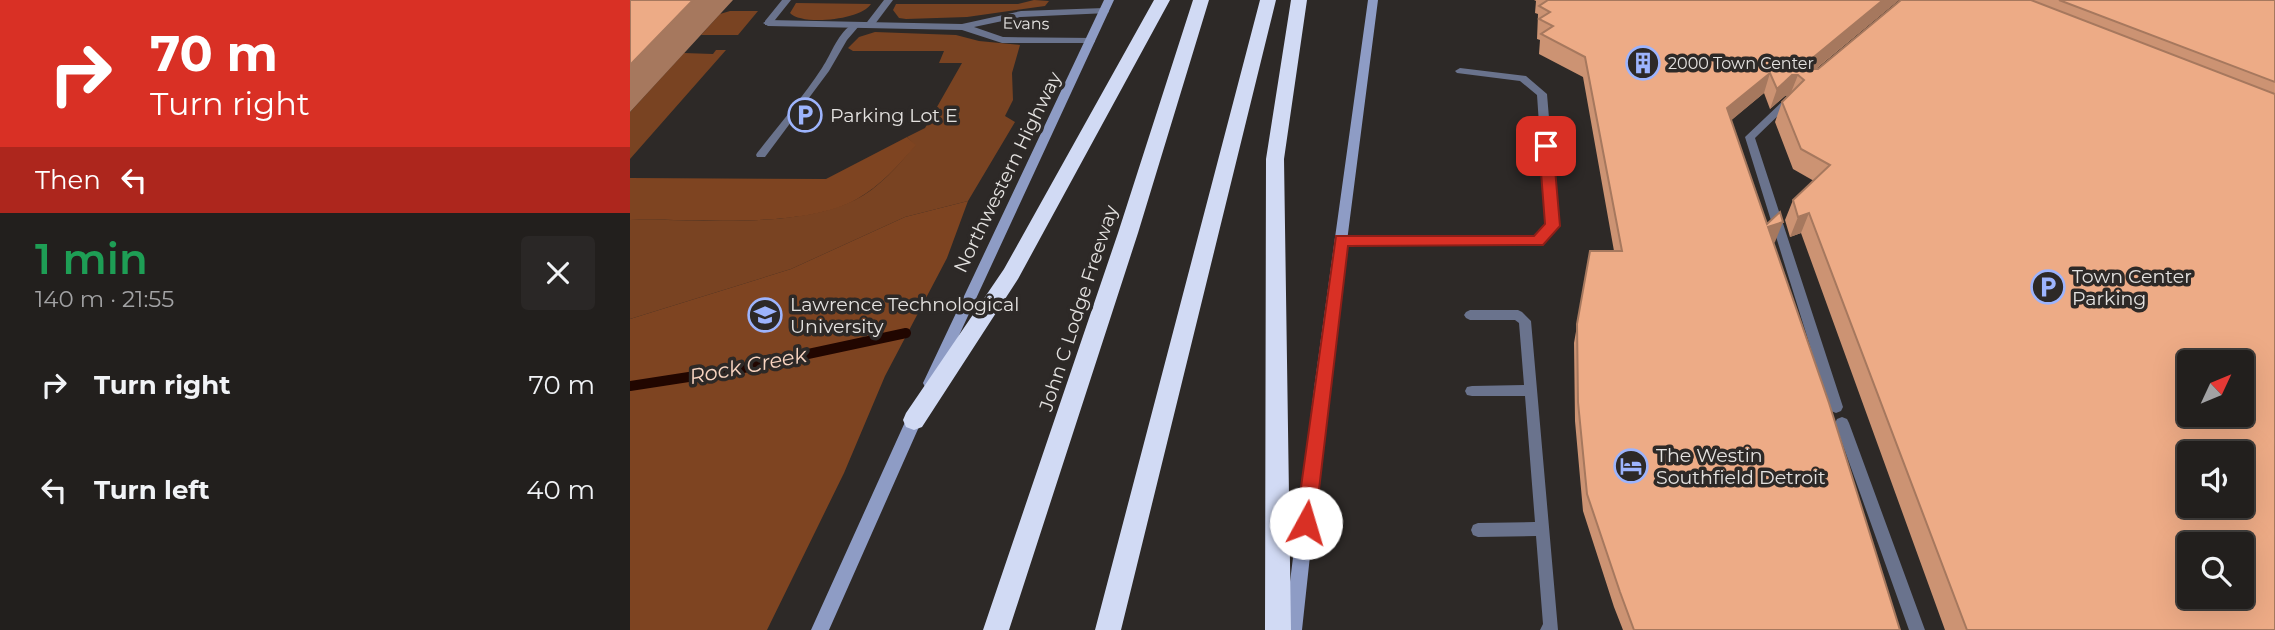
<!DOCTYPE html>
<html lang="en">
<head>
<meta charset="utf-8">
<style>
	:root { --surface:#221f1d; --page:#2a2726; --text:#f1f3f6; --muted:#a2a2a4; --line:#3f3d3b }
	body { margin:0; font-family:Montserrat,sans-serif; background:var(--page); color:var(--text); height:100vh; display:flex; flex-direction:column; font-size:26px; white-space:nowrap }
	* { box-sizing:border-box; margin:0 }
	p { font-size:23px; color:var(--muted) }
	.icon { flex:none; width:38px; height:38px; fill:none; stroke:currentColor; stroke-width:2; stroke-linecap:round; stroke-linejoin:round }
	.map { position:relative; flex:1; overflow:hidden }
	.sheet { display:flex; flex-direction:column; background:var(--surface); width:630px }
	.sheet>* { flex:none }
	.top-card { background:#d93025; color:#fff; overflow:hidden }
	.needle { width:46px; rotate:46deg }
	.controls { position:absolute; left:1547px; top:350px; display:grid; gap:14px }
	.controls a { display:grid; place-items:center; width:77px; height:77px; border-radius:7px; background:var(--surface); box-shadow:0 7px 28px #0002,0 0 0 2px var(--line); font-size:35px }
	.pin { position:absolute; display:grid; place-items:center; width:60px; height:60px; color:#fff; margin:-30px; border-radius:14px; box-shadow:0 4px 10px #0006 }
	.me { position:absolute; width:77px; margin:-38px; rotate:6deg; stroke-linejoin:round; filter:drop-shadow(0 0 5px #0008) }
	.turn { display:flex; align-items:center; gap:24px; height:147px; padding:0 35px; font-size:32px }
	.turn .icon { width:91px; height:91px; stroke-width:2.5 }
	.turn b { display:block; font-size:49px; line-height:60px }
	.then { display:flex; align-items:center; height:66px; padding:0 35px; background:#0003; gap:14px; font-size:26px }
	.round { display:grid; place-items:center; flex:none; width:74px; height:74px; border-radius:7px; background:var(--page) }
	.overview { display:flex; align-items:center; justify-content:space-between; height:119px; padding:0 35px }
	h1 { font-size:42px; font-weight:600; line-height:52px; color:#1e9e55 }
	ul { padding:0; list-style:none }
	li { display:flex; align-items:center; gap:21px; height:105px; padding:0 35px }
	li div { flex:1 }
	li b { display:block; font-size:26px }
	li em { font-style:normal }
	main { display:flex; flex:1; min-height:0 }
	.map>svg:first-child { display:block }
</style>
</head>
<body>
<main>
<section class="sheet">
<div class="top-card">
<div class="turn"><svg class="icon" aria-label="right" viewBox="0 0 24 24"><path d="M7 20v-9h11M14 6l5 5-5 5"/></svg><div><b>70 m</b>Turn right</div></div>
<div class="then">Then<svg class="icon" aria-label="left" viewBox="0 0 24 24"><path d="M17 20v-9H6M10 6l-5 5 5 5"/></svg></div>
</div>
<div class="overview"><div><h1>1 min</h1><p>140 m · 21:55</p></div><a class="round"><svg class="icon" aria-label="close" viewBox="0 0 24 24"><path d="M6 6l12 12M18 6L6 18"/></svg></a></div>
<ul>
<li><svg class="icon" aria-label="right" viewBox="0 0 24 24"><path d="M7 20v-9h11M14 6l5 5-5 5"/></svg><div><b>Turn right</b></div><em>70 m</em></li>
<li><svg class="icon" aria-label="left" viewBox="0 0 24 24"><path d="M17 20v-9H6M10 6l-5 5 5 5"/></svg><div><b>Turn left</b></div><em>40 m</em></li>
</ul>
</section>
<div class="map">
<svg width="1645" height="630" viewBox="0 0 1645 630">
	<rect width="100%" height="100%" fill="#2d2927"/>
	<path fill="#794322" d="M404,0L419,1L415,6L337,17L276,19L269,18L263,10L266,4H388Z
		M166,3L241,4C231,20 172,26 160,13Z
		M100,11H128L108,35H71L90,14Z
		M245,32L326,35L349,41L390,45L382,73L383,100L375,116L385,122L338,201L275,217L161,269L0,319V220C69,218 162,230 225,200C249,188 269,165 285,145L277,137L295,128L332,63H309L314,51H223L218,48L229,37Z
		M86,50H96L0,159V112L54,53L83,54Z"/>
	<path fill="#7e4421" d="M277,137L286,145C269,165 250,186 227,199C172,230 63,218 0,220V178L196,179Z
		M338,201L317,258L255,376L214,473L137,630H0V319L161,269L275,217Z"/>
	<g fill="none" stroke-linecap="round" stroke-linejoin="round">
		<path stroke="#210600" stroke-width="10" d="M0,386L104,370L276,333"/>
		<path fill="#6a738d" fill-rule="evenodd" d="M152,0H161L141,25H135V21Z
			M254,0H263L242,28H236L234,26Z
			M224,23L229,26L217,40L199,71L135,157H127L126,155L127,153C149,125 173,97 192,68C202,53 208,32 224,23Z
			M830,68L896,76L917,94L928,226L926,229L911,244L907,245L707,243L705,240L711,236L904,237L916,225L907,95L890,81L827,73L825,71Z
			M1159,97L1164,100L1162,102L1125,138L1213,407L1211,411L1206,413L1201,411L1199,407L1115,137L1156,98Z
			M840,310H888L892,312L901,321L928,630H910L913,624L906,536L848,537L843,535L841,530L843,525L848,523L905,522L895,396H842L837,395L835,391L837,387L842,386L894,385L889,323L885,320H840L836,318L834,315L836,312Z
			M1212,417L1217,419L1219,423L1295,630H1279L1205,423L1207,419Z"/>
		<path fill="#6a738d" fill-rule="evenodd" d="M474,8L479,11L478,13L391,17L344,27L373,37L465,38V42L461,43H372L332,30L138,26L133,23L138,20L332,24L391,11Z"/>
		<path fill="#8e9cc5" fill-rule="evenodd" d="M474,0H484L307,383L305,387L300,389L295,387L293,383Z
			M738,0H748L698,389L672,630H654L684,389Z
			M288,405L293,406L296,411L199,630H181L280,411L283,406Z"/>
		<path fill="#d1daf4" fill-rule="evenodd" d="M524,0H540L388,279L292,427L284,430L276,427L273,420L276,413L374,269Z
			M563,0H579L508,233L379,630H353L488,233Z
			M630,0H646L491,630H465Z
			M661,0H677L654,159L661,630H635L636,159Z"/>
	</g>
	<path fill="#cc9373" d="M904,0H1269L1186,69H1188L1271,0H1645V630H1315L1171,233L1160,237L1155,220L1163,200L1184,181L1163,169L1145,122L1152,102L1159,95L1155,96L1140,109L1134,93L1101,120L1137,224L1145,242L1143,243L1270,630H993L984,607L953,511L945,421L944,343L960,251H984L953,77L909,54L910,40L907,39L908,14L905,13L906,1Z"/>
	<path fill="#a6785e" d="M63,0H103L0,112V65Z
		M1253,0H1269L1173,79L1179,61Z
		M1140,73L1134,93L1091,129L1097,108Z
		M1162,75H1168L1160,95L1155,96L1140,109L1147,89Z
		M1179,213L1171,233L1160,237L1168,217Z
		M1153,222L1145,242L1130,247L1138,227Z"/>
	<path fill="#edab86" stroke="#a6785e" stroke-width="2" fill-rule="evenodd" d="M0,0H63L0,65Z
		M918,0H1253L1179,61V69H1188L1271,0H1401L1645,94V630H1337L1179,213L1168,217L1163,200L1200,165L1171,149L1152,102L1174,80L1168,75H1162L1147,89L1140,73L1097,108L1137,224L1150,212L1153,222L1138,227L1199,403L1270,630H1004L990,592L957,494L948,402L947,324L960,251H992L955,57L911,34L923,26L909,19L920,12L909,6ZM1559,362H1612V415H1559ZM1559,453H1612V506H1559ZM1559,544H1612V597H1559Z
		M1429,0H1645V82Z"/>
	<path fill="#d93025" stroke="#8d1f18" stroke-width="2" d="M916,142L923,146L930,226L913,245L718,246L685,523L682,529L676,532L669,529L666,523L706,236H904L915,224L909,146Z"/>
	<defs>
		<symbol id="building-ring" viewBox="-11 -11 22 22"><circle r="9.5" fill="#2d2927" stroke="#9db4fd" stroke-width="1.5"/><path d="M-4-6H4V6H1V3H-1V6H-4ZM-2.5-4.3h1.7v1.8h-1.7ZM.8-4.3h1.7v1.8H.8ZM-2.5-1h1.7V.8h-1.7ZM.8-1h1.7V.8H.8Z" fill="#9db4fd"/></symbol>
		<symbol id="parking-ring" viewBox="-11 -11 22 22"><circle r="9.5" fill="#2d2927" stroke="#9db4fd" stroke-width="1.5"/><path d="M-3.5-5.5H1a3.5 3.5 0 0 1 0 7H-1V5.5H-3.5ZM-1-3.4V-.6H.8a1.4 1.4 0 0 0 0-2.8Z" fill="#9db4fd"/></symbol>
		<symbol id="university-ring" viewBox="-11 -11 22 22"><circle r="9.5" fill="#2d2927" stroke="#9db4fd" stroke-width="1.5"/><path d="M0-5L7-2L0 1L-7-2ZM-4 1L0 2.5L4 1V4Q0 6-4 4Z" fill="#9db4fd"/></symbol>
		<symbol id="hotel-ring" viewBox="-11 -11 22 22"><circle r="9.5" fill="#2d2927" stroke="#9db4fd" stroke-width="1.5"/><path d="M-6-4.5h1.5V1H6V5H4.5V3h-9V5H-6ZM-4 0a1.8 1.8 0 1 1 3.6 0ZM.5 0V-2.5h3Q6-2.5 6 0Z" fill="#9db4fd"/></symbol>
	</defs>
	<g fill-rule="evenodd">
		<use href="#building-ring" x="994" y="44" width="38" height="38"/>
		<use href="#parking-ring" x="156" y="96" width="38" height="38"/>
		<use href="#parking-ring" x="1399" y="268" width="38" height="38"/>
		<use href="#university-ring" x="116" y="296" width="38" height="38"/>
		<use href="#hotel-ring" x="982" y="447" width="38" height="38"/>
	</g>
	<g text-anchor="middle" stroke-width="7" stroke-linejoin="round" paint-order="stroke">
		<g font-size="16" fill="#e4e2e0" stroke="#2d2927">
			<text transform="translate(396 23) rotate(1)" y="6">Evans</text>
		</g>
		<g font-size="16" fill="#e4e2e0" stroke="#2d2927" text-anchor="start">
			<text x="1038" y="69">2000 Town Center</text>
		</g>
		<g font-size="19" fill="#e4e2e0" stroke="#2d2927" text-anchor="start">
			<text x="200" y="122">Parking Lot E</text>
			<text x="1442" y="283">Town Center<tspan x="1442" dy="22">Parking</tspan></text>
			<text x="160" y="311">Lawrence Technological<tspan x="160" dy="22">University</tspan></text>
			<text x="1026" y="462">The Westin<tspan x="1026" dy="22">Southfield Detroit</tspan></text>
		</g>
		<g font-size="19" fill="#e4e2e0" stroke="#2d2927">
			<text transform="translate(377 172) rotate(-64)" y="7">Northwestern Highway</text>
			<text transform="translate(448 308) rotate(-72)" y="7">John C Lodge Freeway</text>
		</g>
		<g font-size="21" font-style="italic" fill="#f9d5c1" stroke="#2d2927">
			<text transform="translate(118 366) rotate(-11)" y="7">Rock Creek</text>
		</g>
	</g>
</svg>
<div class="controls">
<a><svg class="needle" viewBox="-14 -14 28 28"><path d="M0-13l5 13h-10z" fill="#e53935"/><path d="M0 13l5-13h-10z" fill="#a2a2a4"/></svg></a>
<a><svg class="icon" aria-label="sound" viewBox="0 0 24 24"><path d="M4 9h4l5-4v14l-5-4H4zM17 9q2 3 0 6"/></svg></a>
<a><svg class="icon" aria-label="search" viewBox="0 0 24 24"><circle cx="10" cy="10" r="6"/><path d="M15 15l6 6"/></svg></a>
</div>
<div class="pin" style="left:916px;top:146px;background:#d93025"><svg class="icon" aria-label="arrive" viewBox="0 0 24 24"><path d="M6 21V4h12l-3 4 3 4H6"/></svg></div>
<svg class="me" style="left:676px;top:523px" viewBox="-20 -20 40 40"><circle r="19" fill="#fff"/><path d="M0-13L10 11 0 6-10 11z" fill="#d93025"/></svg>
</div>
</main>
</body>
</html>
